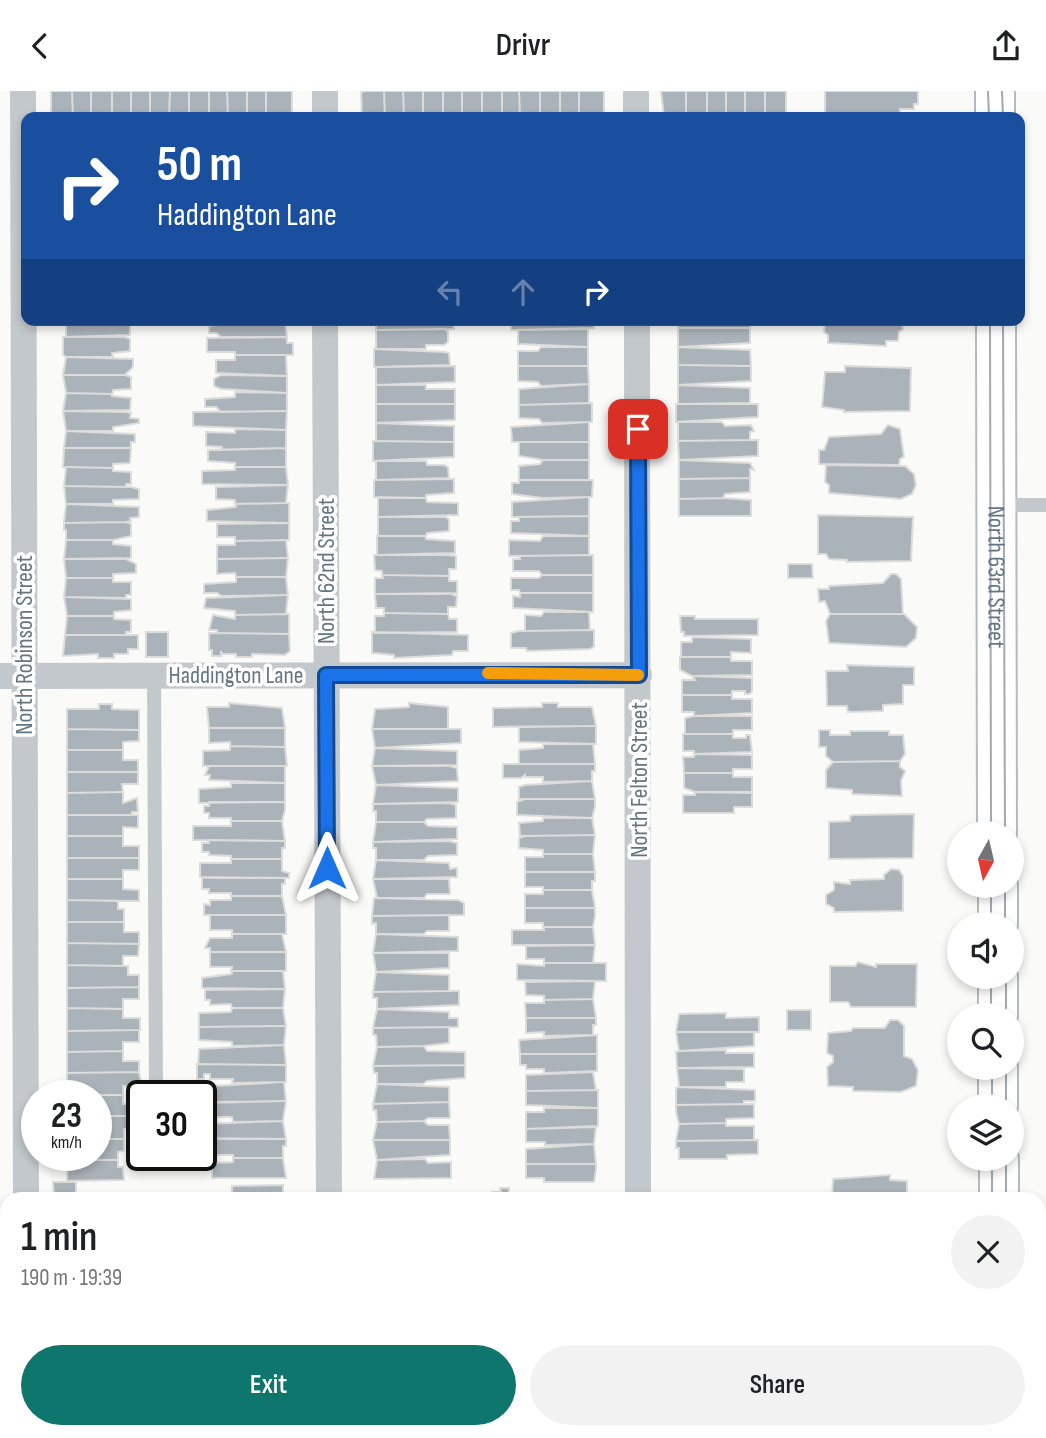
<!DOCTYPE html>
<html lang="en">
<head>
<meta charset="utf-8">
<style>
	:root { --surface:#fff; --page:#f2f2f2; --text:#202124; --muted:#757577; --accent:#0f766e }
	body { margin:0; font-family:"Sofia Sans Condensed",sans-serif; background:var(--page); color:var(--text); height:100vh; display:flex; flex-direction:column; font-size:26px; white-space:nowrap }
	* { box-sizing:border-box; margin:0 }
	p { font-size:23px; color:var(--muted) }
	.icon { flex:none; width:38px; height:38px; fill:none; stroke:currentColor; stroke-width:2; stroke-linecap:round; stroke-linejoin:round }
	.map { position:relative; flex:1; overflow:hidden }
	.side { position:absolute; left:0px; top:1101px; width:1046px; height:247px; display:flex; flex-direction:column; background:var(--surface); border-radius:21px 21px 0 0; box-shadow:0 4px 10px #0003 }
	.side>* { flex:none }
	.top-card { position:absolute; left:21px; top:21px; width:1004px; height:214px; border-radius:14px; box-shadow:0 4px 10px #0003; background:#1a4fa0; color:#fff; overflow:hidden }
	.needle { width:46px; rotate:188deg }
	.buttons { position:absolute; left:947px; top:730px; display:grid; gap:14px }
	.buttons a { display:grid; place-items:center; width:77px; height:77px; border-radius:50%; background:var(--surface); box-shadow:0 4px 10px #0003; font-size:35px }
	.speed { position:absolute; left:21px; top:989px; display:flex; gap:14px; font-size:35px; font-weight:700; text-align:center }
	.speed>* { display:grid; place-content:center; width:91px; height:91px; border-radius:50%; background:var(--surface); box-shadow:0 4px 10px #0003; line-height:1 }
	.speed small { font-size:18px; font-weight:400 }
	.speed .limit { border:4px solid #111; border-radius:10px; background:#fff; color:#111 }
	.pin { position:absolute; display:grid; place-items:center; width:60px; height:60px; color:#fff; margin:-30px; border-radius:14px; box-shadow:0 4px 10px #0006 }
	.me { position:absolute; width:77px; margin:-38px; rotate:0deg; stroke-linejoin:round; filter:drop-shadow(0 0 5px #0008) }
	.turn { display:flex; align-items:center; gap:24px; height:147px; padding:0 21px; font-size:32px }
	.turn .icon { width:91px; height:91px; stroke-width:2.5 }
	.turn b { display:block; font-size:49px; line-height:60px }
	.lanes { display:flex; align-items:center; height:66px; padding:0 21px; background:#0003; justify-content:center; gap:35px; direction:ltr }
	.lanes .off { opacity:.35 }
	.round { display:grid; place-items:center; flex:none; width:74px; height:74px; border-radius:37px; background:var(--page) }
	.head { display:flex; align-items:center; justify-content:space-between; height:119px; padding:0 21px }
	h1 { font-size:42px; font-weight:600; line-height:52px }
	.button { display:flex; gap:14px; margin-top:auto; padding:14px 21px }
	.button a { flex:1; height:80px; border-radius:42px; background:var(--accent); color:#fff; font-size:28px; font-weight:600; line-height:80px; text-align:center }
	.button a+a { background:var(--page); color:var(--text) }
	header { display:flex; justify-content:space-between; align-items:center; height:91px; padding:0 21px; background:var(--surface); font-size:32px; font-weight:600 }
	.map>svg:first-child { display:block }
</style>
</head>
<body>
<header><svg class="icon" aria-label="back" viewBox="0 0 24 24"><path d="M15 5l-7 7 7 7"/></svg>Drivr<svg class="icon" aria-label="share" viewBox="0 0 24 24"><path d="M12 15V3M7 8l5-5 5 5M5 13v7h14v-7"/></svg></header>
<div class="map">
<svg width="1046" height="1347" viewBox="0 0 1046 1347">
	<rect width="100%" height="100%" fill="#fafaf8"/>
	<path fill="#aab3b9" stroke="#dcdcda" stroke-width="2" d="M51,0H72L73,26H51Z
		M72,0H91V26H73Z
		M91,0H112V26H91Z
		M112,0H131V26H112Z
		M131,0H150V26H131Z
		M150,0H170L169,26H150Z
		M170,0H189V26H169Z
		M189,0H209V26H189Z
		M209,0H227L228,26H209Z
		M227,0H247V26H228Z
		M247,0H266V26H247Z
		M266,0H292V26H266Z
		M366,0H384L385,26H362L361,1Z
		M384,0H403L404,26H385Z
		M403,0H423V26H404Z
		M423,0H443V26H423Z
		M443,0H462V26H443Z
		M462,0H482V26H462Z
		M482,0H502V26H482Z
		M502,0H519L520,26H502Z
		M519,0H540V26H520Z
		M540,0H560V26H540Z
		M560,0H579V26H560Z
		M579,0H604V26H579Z
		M661,0H686V26H664Z
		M686,0H707V26H686Z
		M707,0H726V26H707Z
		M726,0H745V26H726Z
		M745,0H765V26H745Z
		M765,0H786V26H765Z
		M825,0H918V13H914V18H900V26L825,23Z
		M66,229H112V232L130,233V244L66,246Z
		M234,229H285L287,246H221L216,242H209V235L234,232Z
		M376,229H453L454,238L376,239Z
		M511,229H594V237L511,239Z
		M678,229H750V237H678Z
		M901,229L903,238L899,241L898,250H886V255L828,252V244L824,241L825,229Z
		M678,237H750V252L678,256Z
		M443,238L448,240V251L444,254H426V258H376V239Z
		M588,238V256L518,253V239Z
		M63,246H125L130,248V260L112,262L113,266H66L63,264Z
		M287,246V252H293V264H235V261H207V247Z
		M541,256H588V275H518V260H538Z
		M678,256L750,259L751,275L678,274Z
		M374,258L445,261L449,262L450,274L374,276Z
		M235,264H286L287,285L216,282V269H235Z
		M66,266L133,268V276L125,284H63Z
		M678,274L751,275V290L678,294Z
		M455,275V291L376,294V276Z
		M518,275H588L589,293L541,295L538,291L518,290Z
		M845,275L911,277L910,320L844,321V319L822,316L825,281H845Z
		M63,284H125L131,286V298L113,299L112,303L66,302Z
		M221,284L287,285V302L221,298L214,295V288Z
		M589,293V312L519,314V298Z
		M376,294H426V298H455V313H376Z
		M678,294L750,297V312L678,313Z
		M235,301L287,302V320L221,321L216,316H205V308L235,306Z
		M66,302L112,303V305L131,307L130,319L63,320Z
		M592,312V331L542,332L539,328L519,327V314Z
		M376,313H455V329L376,332Z
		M676,313H758V326L676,331Z
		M63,320L126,321L131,322L130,327L139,328V332L113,336V340H66Z
		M287,320L286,339L193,335V321Z
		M589,331V351H512L511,336Z
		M678,331H722L725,335L751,334L754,340L750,341V349L678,350Z
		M376,332L454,335V351L376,350Z
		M888,334L900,338L904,366L900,368L899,374L819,373V359H824L829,346L881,343Z
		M235,338L286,339V357L221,359L222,356L206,355V341L235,342Z
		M66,340L135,343V351H131V357H64Z
		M750,349H758V365L679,369L678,350Z
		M373,350L454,351V366L373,370Z
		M519,351H589V369H543L519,365Z
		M64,357H131L130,372L113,373V377L63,376Z
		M286,357V376H235V372L208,370V359Z
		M543,369H589V389H519V375L540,373Z
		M679,369L750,372L754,379L750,378V387L679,388Z
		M376,370H426L427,374H444L448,376L449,387L376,389Z
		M826,374L905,375L914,383L916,394L912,403L901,408L829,402V394L825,391Z
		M66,376L113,377V380L131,381V393H126V396L64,395Z
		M235,376H286L288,394L202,393V380L235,379Z
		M750,387V401L725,403L723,407L679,408V388Z
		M454,388V402L426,404V407L374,406V389Z
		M519,389H593L592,406L543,407L512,403V392H519Z
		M288,394L286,412L235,413V409L216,408V396Z
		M64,395L131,396L139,398V408L113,409V413H66Z
		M589,406V425L512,426V411Z
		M378,407H426L427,411L458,412V424L378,426Z
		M723,407L751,409V425H679V408Z
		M286,412H289V432L207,430V419L236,416L235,413Z
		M66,413L139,416V426L130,427L131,430L126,431L64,432Z
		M818,424L913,426L911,470L847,471V469L829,468L826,463H818Z
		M589,425V445L511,442V430H519V426Z
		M378,426H445L449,428V440L427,442L426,445H378Z
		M126,431L131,433V445L113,449H66V439H64V432Z
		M289,432V449L235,450V446H217V433Z
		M377,445H426V448L455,450V462L377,464Z
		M543,445H589V464L509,465V449L540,450Z
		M66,449H113V453L131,455V467L64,468Z
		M286,449L288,467L217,468V454H235V450Z
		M374,464H448L456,465V478H449V485L382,484V480L375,479Z
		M593,464V484H542L539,480H513V468H520L519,465Z
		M288,467L286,486H236L235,482L217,483V468Z
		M64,468H126L136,473V482L113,483V487H66Z
		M788,473H812L813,487H788Z
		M891,483H896L901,488L903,523H830L825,510L819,511L818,498H829V495L883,492Z
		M382,484L449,485V490H457V502L375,503V487H383Z
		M542,484H593V502H520L519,499H511V487H539Z
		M236,486H286L288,504L222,505L217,502H204V493L236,491Z
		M66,487H113V491H131V504H126V507L64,506Z
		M520,502H593V521L513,517V505L520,506Z
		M375,503H451L457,505L456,516H448V523L384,522V517H376Z
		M288,504L286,523L235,524V520L204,517L206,507Z
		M64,506L131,508V519L114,521V525H67Z
		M544,521H589L590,539L525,540V524L541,525Z
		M384,522L448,523L449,528H457V541L375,542V525H384Z
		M289,523V543L217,542V539H209L213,524L235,528V524Z
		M830,523H904L917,536L916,547L906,556L829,552L826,530Z
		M67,525H114V528L131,529V541H126V544H65Z
		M680,525H695V528H758V544L684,545V541H681Z
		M594,539V556L590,558L527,560L526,557H511V542L519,540Z
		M146,541H168V566H146Z
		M372,541L468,544V560H453L452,564L394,567V564L372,562Z
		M209,542L289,543L290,560L285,564L252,563V566H236V563H222L221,560V565H212V559H209Z
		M65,544H138V558H128V563H114V567H98V563L63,565Z
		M692,546L751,548V562L731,561V566H681V551H692Z
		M680,566H731V570H752V584L692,585L680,579Z
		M847,574L914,576V594H903V613L883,614V620L848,621L847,615H827L826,580H848Z
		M692,585L752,587V600L750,603H745V600H732V604H682V589H695Z
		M682,604H732V608H752V622L694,625V621H682Z
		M229,612L282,617L285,637H209L207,616H229Z
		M409,612L448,616V638H372L375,618L409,616Z
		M542,612H558V616H592L596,635L493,636V617L542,616Z
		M99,613H112V618L139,619V639L67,638V618H99Z
		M694,625H752V639H733V643H685V627Z
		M596,635V653L519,651V636Z
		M209,637H285V656L230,655V651L209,652Z
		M67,638L139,639V650L123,651V659H67Z
		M372,638H461V652L375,657Z
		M819,639H830V644H850V640H889V644H903L905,663L900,670L833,671L826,665V656H819Z
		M683,643H733V647H746V644H750L752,661L694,663V660H683Z
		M543,653H593L595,673H519V659L543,657Z
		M230,655L285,656L287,675H203V660L230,659Z
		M375,657L457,660V674L372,675Z
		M67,659H123V669H138V681H67Z
		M694,663L752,664V678H733V682H684L683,666H694Z
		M900,670V676L905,680L901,690L902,705L852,703V699L826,697V679L833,671Z
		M503,673H595V680H592V690L543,691V686H525V684L521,687H503Z
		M209,675H285V692L209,689L210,684H205Z
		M372,675H449L457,677L458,690L376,694Z
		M67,681H138V693H122L123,701L67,702Z
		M684,682H733V686H752V701H695L684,697Z
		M592,690L595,708H519V696L525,694Z
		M231,692H285V711L199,712V698L231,696Z
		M376,694L458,697V711L373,713Z
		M123,701V712L137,707L138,721H132V724H67V702Z
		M695,701L752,702V716H734V722H683V704H695Z
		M525,708H595V716L592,727L517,724V711Z
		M209,711H285V719L282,730H231V727H209V722H204V715H209Z
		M449,712L456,714V727L427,728L424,731H376V720H373V713Z
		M914,723L913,767L829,768V731L850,730V725L854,724Z
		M67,724H138V737L123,736V745H67Z
		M543,727H592L595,744L520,745L519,732L543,730Z
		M231,730H282L285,750L193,749V735H231Z
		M376,731H424L428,735L457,736V748L373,751Z
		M595,744L593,763H543V759L519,757V747L525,745Z
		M67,745H123V755H139V767H67Z
		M209,749L285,750V757H282V768H231V765L209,764V761H202V752H209Z
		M449,750L457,752V764L428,765L424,769H376V757H373V751Z
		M543,763H593L595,781H525V766H543Z
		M67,767H139V779H123V788H67Z
		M231,768H282V780L289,782V787L200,786V772H231Z
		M376,769L449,772L450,778L457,777V786L373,788Z
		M891,778L899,779L903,785V820L834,821V817L826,813V804L834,799V791L850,793V789L884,788V784Z
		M525,781H595V790H592V799H543V796H525Z
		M202,787H285V793H282V805H231V802H209V798H202Z
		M67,788H123V798L139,799V810L67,809Z
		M373,788H449L450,803H427L424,807H377Z
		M543,799H592L595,817H525V803H543Z
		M231,805H282L286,824H204V813L210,814V809H231Z
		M374,807L458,809L464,812V824L372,825Z
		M67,809L118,810V818H124V831H67Z
		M525,817H595V825L593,836H543V832H525Z
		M210,824H286V843H232V839H210Z
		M449,824V840H427L424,843H376V832L372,833V825Z
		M67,831H124V841H139V853L67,852Z
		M543,836H593L595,854H512V839H544Z
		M232,843H282L286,861H210V857H205L210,847H232Z
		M376,843L458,846V860L373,862Z
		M67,852L139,853L138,865H123V875L67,874Z
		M595,854L593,872H544V868H526V855Z
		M210,861H286V880H231L232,876H210Z
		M373,862H449V877L376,881Z
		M858,871L876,876V873H917L916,916H851L848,911H830V875H855Z
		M544,872H606V890L517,889V873L544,875Z
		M67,874L128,875V884H139V896L67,897Z
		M231,880H283L285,898L202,897V887L232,883Z
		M376,881L449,884V900L373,901Z
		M595,890L593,908L544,909V905L526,904L525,891Z
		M139,896V908H123V918L67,917V897Z
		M285,898L283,917H232L231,913L210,914V909H205V899Z
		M449,900H459V914L377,918V907H373V901Z
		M593,908L596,927H526L525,912H544V909Z
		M67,917L123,918V927H140V939L67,940Z
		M232,917H283L286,935L199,936V922L231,921Z
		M377,918L449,921V927H458V936L373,937Z
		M787,919H811V939H787Z
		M726,922V927L759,926V941H676L679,923Z
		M526,927H596V934H593V944L544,945V941L526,942Z
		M890,929H898L904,935V965L912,968L918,979L916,995L901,1001L853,1000V996L828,995L827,976L833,971V965L827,962L828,942L851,940L853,937H885Z
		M286,935L284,954L232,955V951L199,949V936Z
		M449,936V952L424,955L377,956L376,944H373V937Z
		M139,939V951H123V960L67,961V940Z
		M676,941H754V955L679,960Z
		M597,944V963H520L519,949Z
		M284,954L286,974L198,973L199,958Z
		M424,955L427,960L465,961V974L373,975L377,956Z
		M726,959V962H754V976L677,977L676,961L679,960Z
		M123,960V970H139V981L67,982V961Z
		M520,963H597V980L544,982V978H526V974H520Z
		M197,973L286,974V991L232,992L233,988H210V983H204V988H197Z
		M465,974V987L427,990L423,993H377V982H374L373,975Z
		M677,977L744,978V991H726V996H679Z
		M139,981L142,995H123V1004H67V982Z
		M593,981L596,999L526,1000V984Z
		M284,991L286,1010L210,1011L201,1010V1004H197V996Z
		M377,993L449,996V1011L373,1013Z
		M679,996L755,999V1010H744V1013L676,1014V997Z
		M598,999V1017L526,1014V1000Z
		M67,1004H123V1013H141V1025H96V1004Z
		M286,1010L283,1030L233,1031L232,1026H211L210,1020H204V1012Z
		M449,1011L450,1027H428L424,1030L377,1031L376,1019H373V1013Z
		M754,1013V1027L726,1028V1032L679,1033L676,1021V1014Z
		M544,1017H598V1035L526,1038V1021H544Z
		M96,1025H139V1037L124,1038V1048H96Z
		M283,1030L286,1048L201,1047V1033Z
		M424,1030L428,1034H449L450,1049H373L377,1031Z
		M726,1032V1035H754V1049L676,1050L679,1033Z
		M596,1036L594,1053L545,1054V1051H526V1038Z
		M96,1048H124V1060L118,1061V1069H67V1064H96Z
		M205,1048H286V1055H283V1067H233V1064H211V1057L205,1058Z
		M373,1049H450V1064L377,1069Z
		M758,1049V1063L727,1064V1068H679V1057H676V1050Z
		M594,1053L596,1073H526V1058Z
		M233,1067H283L286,1087H212V1072L233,1071Z
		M425,1068L428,1072L451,1071V1087L374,1088L377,1069Z
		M67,1069H118V1076H123L124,1089L67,1090Z
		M526,1073H596V1079L594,1091H544V1087H526Z
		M890,1084V1089L907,1090V1108H832L833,1088Z
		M53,1091H76V1108H54Z
		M283,1094V1108H232V1095Z
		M500,1097H509V1108H492V1101H501Z
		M0,1307H7V1340H11V1347H0Z
		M11,1340H30V1347H11Z
		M30,1340H50V1347H30Z
		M50,1340H68V1347H50Z
		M68,1340H88V1347H68Z
		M88,1340H107V1347H88Z
		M107,1340H127V1347H107Z
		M127,1340H147L146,1347H127Z
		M147,1340H167V1347H146Z
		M167,1340H185V1347H167Z
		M185,1340H205L204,1347H185Z
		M205,1340H224V1347H204Z
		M224,1340H244V1347H224Z
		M244,1340H264V1347H244Z
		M267,1340H289V1347H264Z
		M289,1340H314V1347H289Z
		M314,1340H338L339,1347H314Z
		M338,1340H363V1347H339Z
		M363,1340H386V1347H363Z
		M386,1340H412V1347H386Z
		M412,1340H436V1347H412Z
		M436,1340H459V1347H436Z
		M459,1340H484V1347H459Z
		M484,1340H509V1347H484Z
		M509,1340H531V1347H509Z
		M531,1340H557V1347H531Z
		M557,1340H581V1347H557Z
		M581,1340H606V1347H581Z
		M606,1340H629V1347H606Z
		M629,1340H654V1347H629Z
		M654,1340H677V1347H654Z
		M677,1340H699V1347H677Z
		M708,1340H754V1347H705Z
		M768,1340H829V1347H768Z
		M844,1340H904L909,1347H844Z"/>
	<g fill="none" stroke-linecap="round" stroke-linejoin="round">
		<defs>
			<g id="primary">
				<path d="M995,0V26"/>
				<path id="s1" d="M996,229L997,742"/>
				<path d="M998,794V833"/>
				<path d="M998,886V924"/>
				<path d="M998,976V1015"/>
				<path d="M999,1068V1108"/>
				<path d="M999,1340V1347"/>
			</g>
		</defs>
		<use href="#primary" stroke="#b5babe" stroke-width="42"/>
		<path stroke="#c3c8cc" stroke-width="14" d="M998,414H1046
			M154,584L156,1004"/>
		<path stroke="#c3c8cc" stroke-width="26" d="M23,0L26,1108
			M325,0V26
			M636,0V26
			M325,229L329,1108
			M637,229L638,1108
			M0,585L639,584
			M1040,1252H1046
			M0,1255H7"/>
		<use href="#primary" stroke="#fff" stroke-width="38"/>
		<path stroke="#a2aab0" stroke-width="2" d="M988,0L989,26
			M1002,0L1003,26
			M990,229L991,742
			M1003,229L1005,742
			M991,794V833
			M1005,794V833
			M991,886V924
			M1006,886V924
			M992,976V1015
			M1006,976V1015
			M992,1068V1108
			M1006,1068V1108
			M993,1340V1347
			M1007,1340V1347"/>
	</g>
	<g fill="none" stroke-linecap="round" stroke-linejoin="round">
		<defs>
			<path id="route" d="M327,777L326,584H639L638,338"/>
		</defs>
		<use href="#route" stroke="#114b97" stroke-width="18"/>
		<use href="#route" stroke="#1a73e8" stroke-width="12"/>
		<path stroke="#f59e0b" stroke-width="12" d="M488,582L638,584"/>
	</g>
	<g text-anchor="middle" stroke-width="7" stroke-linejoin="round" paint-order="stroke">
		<g font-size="24" fill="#657683" stroke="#fff">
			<text transform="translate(326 480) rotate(-90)" y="8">North 62nd Street</text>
			<text dy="8" stroke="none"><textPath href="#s1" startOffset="257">North 63rd Street</textPath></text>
			<text transform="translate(24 554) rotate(-90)" y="8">North Robinson Street</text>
			<text x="236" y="592">Haddington Lane</text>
			<text transform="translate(639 689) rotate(-90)" y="8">North Felton Street</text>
		</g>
	</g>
</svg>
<div class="buttons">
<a><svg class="needle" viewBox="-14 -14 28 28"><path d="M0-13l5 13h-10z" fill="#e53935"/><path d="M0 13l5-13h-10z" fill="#757577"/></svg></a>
<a><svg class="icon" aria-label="sound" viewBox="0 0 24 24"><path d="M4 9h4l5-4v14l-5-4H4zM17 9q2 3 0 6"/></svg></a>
<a><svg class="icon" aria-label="search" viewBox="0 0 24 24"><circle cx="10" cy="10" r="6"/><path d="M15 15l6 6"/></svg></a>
<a><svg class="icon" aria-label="layers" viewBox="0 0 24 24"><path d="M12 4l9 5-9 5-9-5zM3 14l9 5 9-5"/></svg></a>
</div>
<div class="speed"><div>23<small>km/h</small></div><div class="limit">30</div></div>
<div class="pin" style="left:638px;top:338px;background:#d93025"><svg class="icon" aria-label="arrive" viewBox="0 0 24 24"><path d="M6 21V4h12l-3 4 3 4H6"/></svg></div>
<svg class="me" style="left:327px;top:777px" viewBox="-20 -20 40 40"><path d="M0-17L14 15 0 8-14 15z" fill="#1a73e8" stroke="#fff" stroke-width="4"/></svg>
<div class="top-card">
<div class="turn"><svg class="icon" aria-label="right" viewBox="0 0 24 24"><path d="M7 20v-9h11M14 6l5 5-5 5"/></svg><div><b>50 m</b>Haddington Lane</div></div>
<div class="lanes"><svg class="icon off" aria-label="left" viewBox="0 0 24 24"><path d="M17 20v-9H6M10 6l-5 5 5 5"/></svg><svg class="icon off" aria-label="ahead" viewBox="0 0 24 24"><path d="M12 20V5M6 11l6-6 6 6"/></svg><svg class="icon" aria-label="right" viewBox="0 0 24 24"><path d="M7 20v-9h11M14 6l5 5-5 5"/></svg></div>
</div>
<section class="side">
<div class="head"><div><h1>1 min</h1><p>190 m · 19:39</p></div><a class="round"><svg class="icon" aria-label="close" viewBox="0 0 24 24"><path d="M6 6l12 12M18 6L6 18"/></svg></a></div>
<div class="button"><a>Exit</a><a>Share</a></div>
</section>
</div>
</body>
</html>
